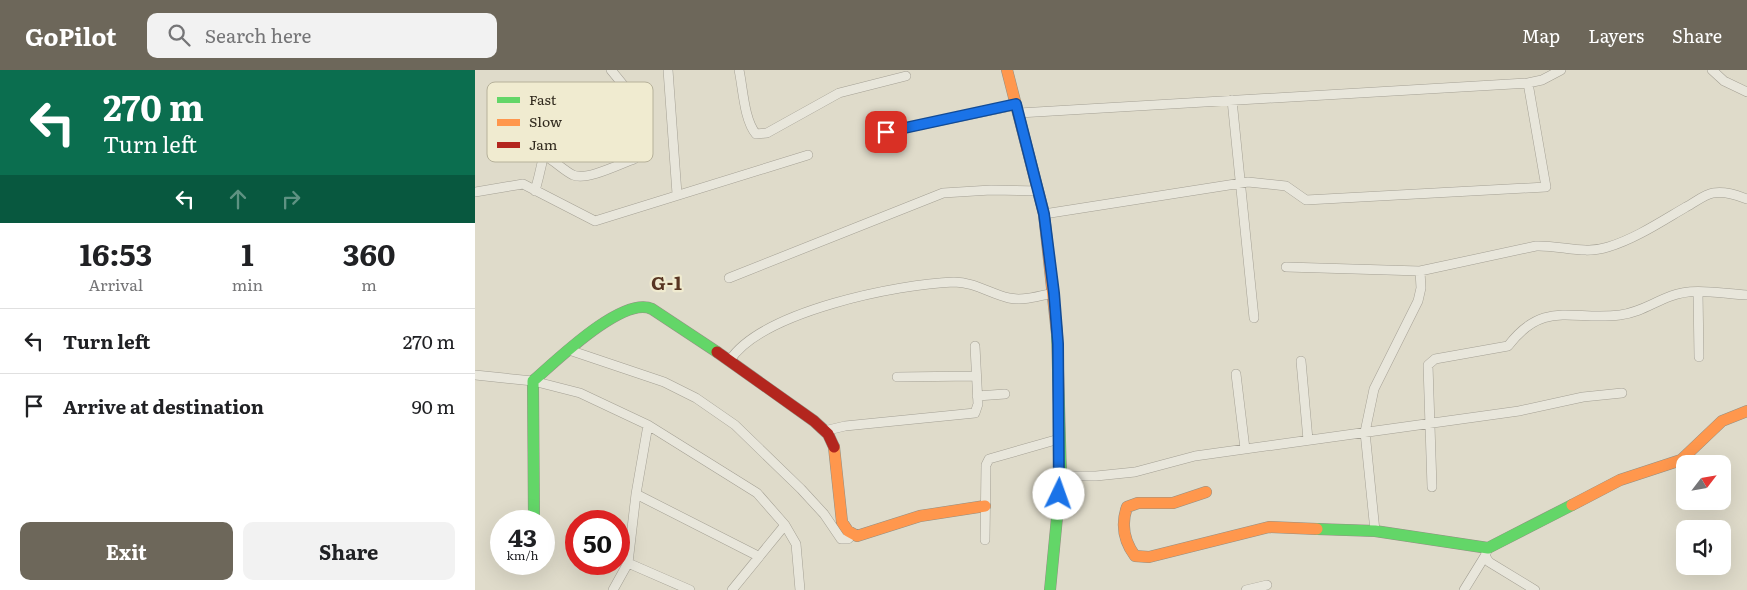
<!DOCTYPE html>
<html lang="en">
<head>
<meta charset="utf-8">
<style>
	:root { --surface:#fff; --page:#f2f2f2; --text:#202124; --muted:#757577; --line:#e0e0e0; --accent:#6d675a }
	body { margin:0; font-family:Literata,serif; background:var(--page); color:var(--text); height:100vh; display:flex; flex-direction:column; font-size:19px; white-space:nowrap }
	* { box-sizing:border-box; margin:0 }
	p { font-size:16px; color:var(--muted) }
	.icon { flex:none; width:28px; height:28px; fill:none; stroke:currentColor; stroke-width:2; stroke-linecap:round; stroke-linejoin:round }
	.map { position:relative; flex:1; overflow:hidden }
	.sheet { display:flex; flex-direction:column; background:var(--surface); width:475px }
	.sheet>* { flex:none }
	.banner { background:#0b6e4f; color:#fff; overflow:hidden }
	.needle { width:32px; rotate:59deg }
	.controls { position:absolute; left:1201px; top:385px; display:grid; gap:10px }
	.controls a { display:grid; place-items:center; width:55px; height:55px; border-radius:10px; background:var(--surface); box-shadow:0 5px 20px #0002; font-size:25px }
	.speed { position:absolute; left:15px; top:440px; display:flex; gap:10px; font-size:25px; font-weight:700; text-align:center }
	.speed>* { display:grid; place-content:center; width:65px; height:65px; border-radius:50%; background:var(--surface); box-shadow:0 5px 20px #0002; line-height:1 }
	.speed small { font-size:12px; font-weight:400 }
	.speed .limit { border:8px solid #d22; background:#fff; color:#111 }
	.pin { position:absolute; display:grid; place-items:center; width:42px; height:42px; color:#fff; margin:-21px; border-radius:10px; box-shadow:0 2px 8px #0006 }
	.me { position:absolute; width:55px; margin:-28px; rotate:3deg; stroke-linejoin:round; filter:drop-shadow(0 0 4px #0008) }
	.turn { display:flex; align-items:center; gap:18px; height:105px; padding:0 20px; font-size:22px }
	.turn .icon { width:65px; height:65px; stroke-width:2.5 }
	.turn b { display:block; font-size:35px; line-height:42px }
	.lanes { display:flex; align-items:center; height:48px; padding:0 20px; background:#0003; justify-content:center; gap:25px; direction:ltr }
	.lanes .off { opacity:.35 }
	.eta { display:flex; justify-content:space-evenly; align-items:center; height:85px; text-align:center }
	.eta b { font-size:30px; font-weight:700; line-height:35px }
	.button { display:flex; gap:10px; margin-top:auto; padding:10px 20px }
	.button a { flex:1; height:58px; border-radius:10px; background:var(--accent); color:#fff; font-size:20px; font-weight:700; line-height:58px; text-align:center }
	.button a+a { background:var(--page); color:var(--text) }
	ul { padding:0; list-style:none }
	li { display:flex; align-items:center; gap:15px; height:65px; padding:0 20px; border-top:1px solid var(--line) }
	li div { flex:1 }
	li b { display:block; font-size:19px }
	li em { font-style:normal }
	header { display:flex; align-items:center; gap:30px; box-sizing:border-box; height:70px; padding:0 25px; background:var(--accent); color:#fff }
	header strong { font-size:24px }
	nav { display:flex; gap:28px; margin-inline-start:auto; font-size:18px }
	.search { width:350px; height:45px; background:var(--page); display:flex; align-items:center; gap:12px; box-sizing:border-box; padding:0 18px; border-radius:10px; color:var(--muted); font-size:19px }
	main { display:flex; flex:1; min-height:0 }
	.map>svg:first-child { display:block }
</style>
</head>
<body>
<header>
<strong>GoPilot</strong>
<div class="search"><svg class="icon" aria-label="search" viewBox="0 0 24 24"><circle cx="10" cy="10" r="6"/><path d="M15 15l6 6"/></svg>Search here</div>
<nav><a>Map</a><a>Layers</a><a>Share</a></nav>
</header>
<main>
<section class="sheet">
<div class="banner">
<div class="turn"><svg class="icon" aria-label="left" viewBox="0 0 24 24"><path d="M17 20v-9H6M10 6l-5 5 5 5"/></svg><div><b>270 m</b>Turn left</div></div>
<div class="lanes"><svg class="icon" aria-label="left" viewBox="0 0 24 24"><path d="M17 20v-9H6M10 6l-5 5 5 5"/></svg><svg class="icon off" aria-label="ahead" viewBox="0 0 24 24"><path d="M12 20V5M6 11l6-6 6 6"/></svg><svg class="icon off" aria-label="right" viewBox="0 0 24 24"><path d="M7 20v-9h11M14 6l5 5-5 5"/></svg></div>
</div>
<div class="eta">
<div><b>16:53</b><p>Arrival</p></div>
<div><b>1</b><p>min</p></div>
<div><b>360</b><p>m</p></div>
</div>
<ul>
<li><svg class="icon" aria-label="left" viewBox="0 0 24 24"><path d="M17 20v-9H6M10 6l-5 5 5 5"/></svg><div><b>Turn left</b></div><em>270 m</em></li>
<li><svg class="icon" aria-label="arrive" viewBox="0 0 24 24"><path d="M6 21V4h12l-3 4 3 4H6"/></svg><div><b>Arrive at destination</b></div><em>90 m</em></li>
</ul>
<div class="button"><a>Exit</a><a>Share</a></div>
</section>
<div class="map">
<svg width="1272" height="520" viewBox="0 0 1272 520">
	<rect width="100%" height="100%" fill="#dfdbca"/>
	<g fill="none" stroke-linecap="round" stroke-linejoin="round">
		<defs>
			<path id="street" d="M136,0L154,22L157,31
				M193,0L202,124
				M264,0C268,18 269,50 281,64L292,63L364,23L431,6
				M1237,0L1249,11L1272,22
				M757,30L779,248
				M544,43L1053,13L1067,10L1086,0
				M411,62L541,35
				M68,85C79,90 88,100 98,105C112,111 145,94 159,89
				M60,121C68,92 77,55 67,26
				M0,122L48,114L120,151L333,85
				M569,144L773,112L811,116L831,130L1071,117L1053,13
				M811,197L945,201L1061,176C1086,175 1108,185 1133,177C1160,169 1187,151 1211,137C1219,133 1230,124 1238,123C1250,121 1261,125 1272,129
				M254,208L468,123L516,120L563,121
				M1223,222L1224,287
				M94,280L189,312L221,328L260,355L326,419L349,444L366,469H373L377,465
				M255,290C288,241 423,214 479,212C499,212 516,224 534,228C548,231 565,226 579,223
				M826,291L833,370
				M761,304L770,379
				M0,305L58,311L105,323L173,355
				M422,307L500,306
				M502,326L530,324
				M349,361L370,356L500,343L503,334L500,276
				M586,406H621L660,402L720,386L1044,341L1108,327L1147,323
				M957,417L953,295L960,289L1033,276C1069,229 1097,251 1145,245C1166,242 1177,233 1196,226C1219,217 1247,224 1272,225
				M161,424L173,355L282,423L310,455
				M900,461L890,362L899,319L943,231L946,218L945,201
				M510,470L511,395L514,389L584,369
				M1013,478L1010,486L1014,492L1060,520
				M138,520L153,493
				M215,520L153,493L161,424L283,486
				M257,520L310,455L321,474L325,520
				M771,520L792,515
				M989,520L1010,486"/>
			<path id="fast" d="M59,451L58,311C80,292 148,225 177,239L242,282
				M842,459L900,461L1013,478L1097,435
				M575,520L586,406L582,264"/>
			<path id="slow" d="M532,0L569,144L582,264
				M359,377L367,452L373,461L382,466L445,446L510,436
				M731,422L698,433H663L652,437C646,454 649,471 660,486L674,487L794,457L842,459
				M1097,435L1145,410L1206,390L1247,351L1272,341"/>
			<path id="jam" d="M242,282L339,351L353,364L359,377"/>
		</defs>
		<use href="#street" stroke="#a4a094" stroke-width="10"/>
		<use href="#fast" stroke="#938f83" stroke-width="12"/>
		<use href="#slow" stroke="#938f83" stroke-width="12"/>
		<use href="#jam" stroke="#938f83" stroke-width="12"/>
		<use href="#street" stroke="#e8e6db" stroke-width="9"/>
		<use href="#fast" stroke="#63d668" stroke-width="11"/>
		<use href="#slow" stroke="#ff974d" stroke-width="11"/>
		<use href="#jam" stroke="#b3261e" stroke-width="11"/>
	</g>
	<g fill="none" stroke-linecap="round" stroke-linejoin="round">
		<defs>
			<path id="route" d="M411,62L541,34L569,144L579,223L583,274L584,424"/>
		</defs>
		<use href="#route" stroke="#114b97" stroke-width="12"/>
		<use href="#route" stroke="#1a73e8" stroke-width="9"/>
	</g>
	<g text-anchor="middle" stroke-width="4.5" stroke-linejoin="round" paint-order="stroke">
		<g font-size="19" font-weight="bold" letter-spacing="1" fill="#583522" stroke="#f0ebd0">
			<text x="192" y="220">G-1</text>
		</g>
	</g>
	<rect x="12" y="12" width="166" height="80" rx="8" fill="#f0ebd0" stroke="#b6b19a" stroke-width="1"/>
	<rect x="22" y="27" width="23" height="6" fill="#63d668"/>
	<rect x="22" y="49" width="23" height="7" fill="#ff974d"/>
	<rect x="22" y="72" width="23" height="6" fill="#b3261e"/>
	<g font-size="14" fill="#30291d">
		<text x="54" y="35">Fast</text>
		<text x="54" y="57">Slow</text>
		<text x="54" y="80">Jam</text>
	</g>
</svg>
<div class="controls">
<a><svg class="needle" viewBox="-14 -14 28 28"><path d="M0-13l5 13h-10z" fill="#e53935"/><path d="M0 13l5-13h-10z" fill="#757577"/></svg></a>
<a><svg class="icon" aria-label="sound" viewBox="0 0 24 24"><path d="M4 9h4l5-4v14l-5-4H4zM17 9q2 3 0 6"/></svg></a>
</div>
<div class="speed"><div>43<small>km/h</small></div><div class="limit">50</div></div>
<div class="pin" style="left:411px;top:62px;background:#d93025"><svg class="icon" aria-label="arrive" viewBox="0 0 24 24"><path d="M6 21V4h12l-3 4 3 4H6"/></svg></div>
<svg class="me" style="left:584px;top:424px" viewBox="-20 -20 40 40"><circle r="19" fill="#fff"/><path d="M0-13L10 11 0 6-10 11z" fill="#1a73e8"/></svg>
</div>
</main>
</body>
</html>
